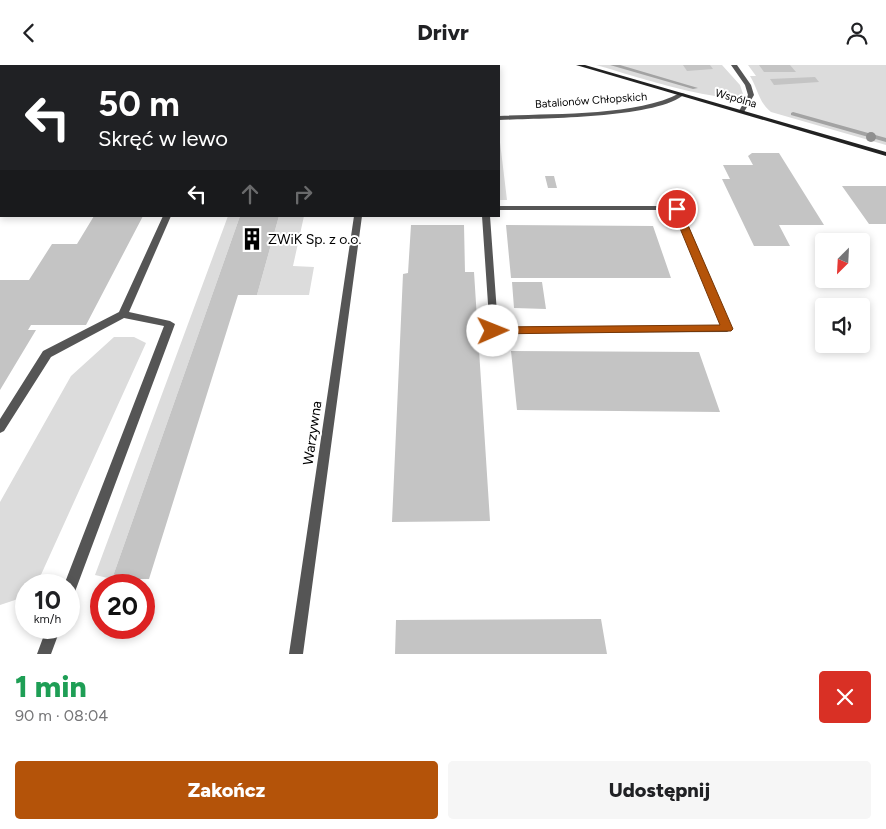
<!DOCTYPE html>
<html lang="pl">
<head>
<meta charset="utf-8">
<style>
	:root { --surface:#fff; --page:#f6f6f6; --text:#202124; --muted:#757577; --accent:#b45309 }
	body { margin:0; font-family:Figtree,sans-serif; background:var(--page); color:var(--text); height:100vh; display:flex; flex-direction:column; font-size:19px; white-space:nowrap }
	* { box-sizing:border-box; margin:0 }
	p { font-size:16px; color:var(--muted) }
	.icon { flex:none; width:28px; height:28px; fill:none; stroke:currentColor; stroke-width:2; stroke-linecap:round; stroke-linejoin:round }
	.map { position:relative; height:589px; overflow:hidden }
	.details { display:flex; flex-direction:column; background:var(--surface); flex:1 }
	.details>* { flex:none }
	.guide { position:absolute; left:0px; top:0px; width:500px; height:152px; box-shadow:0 2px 8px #0003; background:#202124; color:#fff; overflow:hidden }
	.needle { width:32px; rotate:204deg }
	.fabs { position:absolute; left:815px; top:168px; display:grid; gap:10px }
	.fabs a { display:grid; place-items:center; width:55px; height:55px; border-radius:5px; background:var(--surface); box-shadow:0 2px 8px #0003; font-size:25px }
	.speed { position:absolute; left:15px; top:509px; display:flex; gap:10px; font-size:25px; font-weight:700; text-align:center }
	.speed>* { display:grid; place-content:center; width:65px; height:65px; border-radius:50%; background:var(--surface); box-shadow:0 2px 8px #0003; line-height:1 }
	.speed small { font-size:12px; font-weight:400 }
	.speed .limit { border:8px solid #d22; background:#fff; color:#111 }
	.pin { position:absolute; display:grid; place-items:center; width:42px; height:42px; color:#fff; margin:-21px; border:2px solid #fff; border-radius:50%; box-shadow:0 1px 5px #0007 }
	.me { position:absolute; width:55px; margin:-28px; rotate:89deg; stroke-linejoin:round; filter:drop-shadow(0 0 4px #0008) }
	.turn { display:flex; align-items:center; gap:18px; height:105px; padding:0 15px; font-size:22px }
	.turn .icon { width:65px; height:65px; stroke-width:2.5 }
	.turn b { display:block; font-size:35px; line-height:42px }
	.lanes { display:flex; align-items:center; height:48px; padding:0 15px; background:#0003; justify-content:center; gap:25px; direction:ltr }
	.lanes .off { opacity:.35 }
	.round { display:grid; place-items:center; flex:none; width:52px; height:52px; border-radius:5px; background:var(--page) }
	.summary { display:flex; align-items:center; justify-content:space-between; height:85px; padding:0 15px }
	h1 { font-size:30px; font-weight:800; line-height:38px; color:#1e9e55 }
	.cta { display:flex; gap:10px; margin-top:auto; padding:10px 15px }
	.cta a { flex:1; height:58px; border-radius:5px; background:var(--accent); color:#fff; font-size:20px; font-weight:800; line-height:58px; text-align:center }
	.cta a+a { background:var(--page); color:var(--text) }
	header { display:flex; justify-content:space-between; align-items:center; height:65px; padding:0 15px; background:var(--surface); font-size:22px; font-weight:800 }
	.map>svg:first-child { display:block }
</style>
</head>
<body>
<header><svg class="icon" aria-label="back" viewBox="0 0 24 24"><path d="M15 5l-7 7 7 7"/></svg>Drivr<svg class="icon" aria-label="person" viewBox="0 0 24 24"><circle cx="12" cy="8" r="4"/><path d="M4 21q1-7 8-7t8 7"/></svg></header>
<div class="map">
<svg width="886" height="589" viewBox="0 0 886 589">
	<rect width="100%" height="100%" fill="#fff"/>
	<path fill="#dcdcdc" d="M596,0H722L740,20L743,29C728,43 619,6 596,0Z
		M748,0H886V80L771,47C759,38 758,24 750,11H756Z
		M499,69L507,135H499Z
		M228,151H240L112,514L95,510Z
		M279,151H304L293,201L314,202L309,230H257Z
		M114,272H134L146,278L40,512L34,520H26L24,532L0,540V437L71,311Z"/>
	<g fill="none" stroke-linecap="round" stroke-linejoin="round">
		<path fill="#a3a3a3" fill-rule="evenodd" d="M610,0H620L698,23L693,24Z
			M793,47L886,73V77L791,50V48Z"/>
	</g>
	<path fill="#c4c4c4" d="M683,0H710L713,4L687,6Z
		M759,0H790L796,7H764Z
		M815,12L819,17L774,20L770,14Z
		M752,88H779L824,160H779L790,181H754L722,114H730L723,100H753L748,91Z
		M545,111H554L557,123H548Z
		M842,121H886V159H869Z
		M94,151H143L86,260H31L28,265H36L0,325V215H29L52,179H77Z
		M240,151H279L257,230H238L149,514H112Z
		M411,160H464L465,207H474L490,456L392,457L403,209L408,208Z
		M506,160L653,161L671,213H511Z
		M512,217H542L546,244L514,243Z
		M511,286L699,287L720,347L517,345Z
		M601,554L607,589H395L396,555Z"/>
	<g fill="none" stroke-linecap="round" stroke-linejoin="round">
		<path fill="#555" fill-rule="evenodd" d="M499,141H680L732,264L727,267L490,268L482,151H490L498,262L721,261L674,145H499Z
			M163,151H171L129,247L170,256L175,259L76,524L74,529L69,531V520H64L164,261L124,253L51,292L4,366L0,368V354L43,286L119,247Z
			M47,562H61L51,589H37Z"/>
		<path fill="#555" fill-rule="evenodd" d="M376,0H382V1H376Z
			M731,0H737L751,20L754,30L744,47L739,46L748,30L745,20Z
			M680,28L685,29C656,54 540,53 499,55V51C551,48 635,52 680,28Z
			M0,79H1V83H0Z
			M354,151H362L303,589H289Z"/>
		<path fill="#222" fill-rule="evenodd" d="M576,0H585L886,87V91Z"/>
	</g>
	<circle fill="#8f8f8f" cx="871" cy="72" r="5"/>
	<path fill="#b45309" stroke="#753606" d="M674,142L681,144L733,264L731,266L489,269L488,266L493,262L720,260L672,144Z"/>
	<defs>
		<symbol id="building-bare" viewBox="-9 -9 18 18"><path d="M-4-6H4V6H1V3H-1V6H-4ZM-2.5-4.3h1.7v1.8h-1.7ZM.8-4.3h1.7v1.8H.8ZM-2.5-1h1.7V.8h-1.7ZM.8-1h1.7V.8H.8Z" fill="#000" stroke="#fff" stroke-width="2.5" paint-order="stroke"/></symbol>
	</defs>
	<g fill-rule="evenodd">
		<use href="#building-bare" x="236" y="158" width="32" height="32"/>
	</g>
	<g text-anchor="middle" stroke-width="4" stroke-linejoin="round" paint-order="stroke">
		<g font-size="11" fill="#000" stroke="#fff">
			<text transform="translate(736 33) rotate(16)" y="4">Wspólna</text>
			<text transform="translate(591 35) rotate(-4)" y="4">Batalionów Chłopskich</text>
		</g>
		<g font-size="14" fill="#000" stroke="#fff" text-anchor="start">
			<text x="268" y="179">ZWiK Sp. z o.o.</text>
		</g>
		<g font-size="14" fill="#000" stroke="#fff">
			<text transform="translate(312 368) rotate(-82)" y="5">Warzywna</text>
		</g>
	</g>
</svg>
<div class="fabs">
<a><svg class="needle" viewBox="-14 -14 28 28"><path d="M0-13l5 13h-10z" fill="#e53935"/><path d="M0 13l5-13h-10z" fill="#757577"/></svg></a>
<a><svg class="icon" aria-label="sound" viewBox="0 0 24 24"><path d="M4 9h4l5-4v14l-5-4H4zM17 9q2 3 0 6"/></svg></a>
</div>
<div class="speed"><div>10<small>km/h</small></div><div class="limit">20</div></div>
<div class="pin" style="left:677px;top:144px;background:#d93025"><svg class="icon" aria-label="arrive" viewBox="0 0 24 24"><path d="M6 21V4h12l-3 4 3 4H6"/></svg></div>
<svg class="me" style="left:493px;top:266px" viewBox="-20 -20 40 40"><circle r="19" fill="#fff"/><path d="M0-13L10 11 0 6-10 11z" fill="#b45309"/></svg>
<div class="guide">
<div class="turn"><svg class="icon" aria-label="left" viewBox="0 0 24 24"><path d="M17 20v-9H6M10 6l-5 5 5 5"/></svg><div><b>50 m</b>Skręć w lewo</div></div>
<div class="lanes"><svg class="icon" aria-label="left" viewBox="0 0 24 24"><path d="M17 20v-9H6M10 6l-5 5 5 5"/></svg><svg class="icon off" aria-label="ahead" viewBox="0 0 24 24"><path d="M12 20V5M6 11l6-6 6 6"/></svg><svg class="icon off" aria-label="right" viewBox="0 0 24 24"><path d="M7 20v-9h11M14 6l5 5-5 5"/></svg></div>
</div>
</div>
<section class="details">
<div class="summary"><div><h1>1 min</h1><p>90 m · 08:04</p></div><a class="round" style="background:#d93025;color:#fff"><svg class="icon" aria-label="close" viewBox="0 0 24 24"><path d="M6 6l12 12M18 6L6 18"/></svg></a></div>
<div class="cta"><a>Zakończ</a><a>Udostępnij</a></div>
</section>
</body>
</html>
